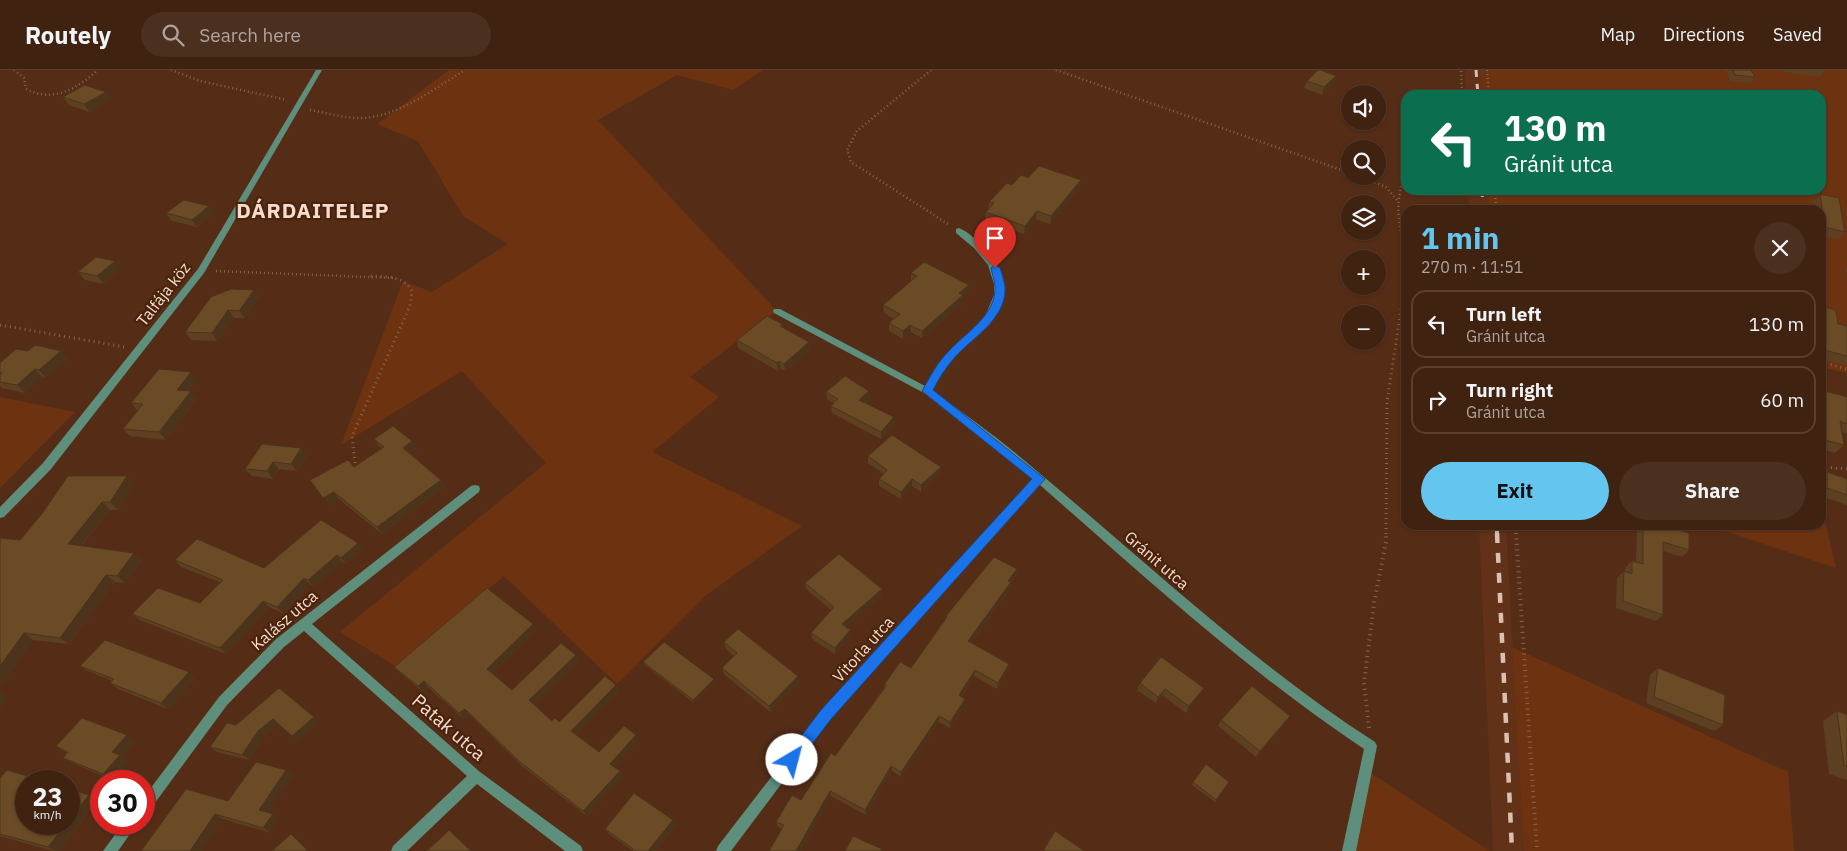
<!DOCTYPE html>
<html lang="en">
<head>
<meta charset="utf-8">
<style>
	:root { --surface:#402211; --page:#4b2f1f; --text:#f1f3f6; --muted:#aea49f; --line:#593f31; --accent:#64c5ee }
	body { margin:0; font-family:"IBM Plex Sans",sans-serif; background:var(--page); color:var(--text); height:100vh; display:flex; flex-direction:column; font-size:19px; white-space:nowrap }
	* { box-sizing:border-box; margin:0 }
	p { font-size:16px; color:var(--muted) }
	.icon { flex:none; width:28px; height:28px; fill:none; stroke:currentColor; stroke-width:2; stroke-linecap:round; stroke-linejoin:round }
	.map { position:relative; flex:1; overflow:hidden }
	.drawer { position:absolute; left:1401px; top:135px; width:425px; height:325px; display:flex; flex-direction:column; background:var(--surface); border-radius:15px; box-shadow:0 1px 4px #0004,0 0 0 1px var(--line) }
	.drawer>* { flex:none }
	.top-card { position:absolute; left:1401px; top:20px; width:425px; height:105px; border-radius:15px; box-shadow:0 1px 4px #0004,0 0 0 1px var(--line); background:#0b6e4f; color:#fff; overflow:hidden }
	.controls { position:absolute; left:1341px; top:15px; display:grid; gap:10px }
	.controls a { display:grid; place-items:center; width:45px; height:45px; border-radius:50%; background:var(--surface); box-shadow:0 1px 4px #0004,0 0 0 1px var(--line); font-size:25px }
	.speed { position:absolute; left:15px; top:700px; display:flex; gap:10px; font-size:25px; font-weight:700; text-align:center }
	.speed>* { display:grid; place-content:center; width:65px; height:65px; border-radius:50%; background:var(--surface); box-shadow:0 1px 4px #0004,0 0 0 1px var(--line); line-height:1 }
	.speed small { font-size:12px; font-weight:400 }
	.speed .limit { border:8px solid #d22; background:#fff; color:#111 }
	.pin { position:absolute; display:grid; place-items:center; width:42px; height:42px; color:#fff; margin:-51px -21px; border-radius:50% 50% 50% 0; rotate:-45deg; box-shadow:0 0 5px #0007 }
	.pin .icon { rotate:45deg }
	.me { position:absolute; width:55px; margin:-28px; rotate:37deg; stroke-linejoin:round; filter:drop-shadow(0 0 4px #0008) }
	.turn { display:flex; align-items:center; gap:18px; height:105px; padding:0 20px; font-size:22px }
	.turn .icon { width:65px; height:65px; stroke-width:2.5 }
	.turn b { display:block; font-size:35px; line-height:42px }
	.round { display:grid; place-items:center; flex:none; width:52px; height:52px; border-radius:26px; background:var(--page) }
	.headline { display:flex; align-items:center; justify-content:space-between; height:85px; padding:0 20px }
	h1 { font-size:30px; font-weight:800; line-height:38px; color:var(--accent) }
	.button { display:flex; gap:10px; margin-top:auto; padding:10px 20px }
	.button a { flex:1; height:58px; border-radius:30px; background:var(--accent); color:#111; font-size:20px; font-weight:800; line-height:58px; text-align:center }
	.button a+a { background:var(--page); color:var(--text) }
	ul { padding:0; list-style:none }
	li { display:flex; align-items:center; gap:15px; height:68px; margin:0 10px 8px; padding:0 10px; border:2px solid var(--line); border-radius:15px }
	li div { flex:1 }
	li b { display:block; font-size:19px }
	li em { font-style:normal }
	header { display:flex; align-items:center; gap:30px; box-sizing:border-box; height:70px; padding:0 25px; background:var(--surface); border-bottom:1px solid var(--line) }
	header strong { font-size:24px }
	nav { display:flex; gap:28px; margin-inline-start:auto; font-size:18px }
	.search { width:350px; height:45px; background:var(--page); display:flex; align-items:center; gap:12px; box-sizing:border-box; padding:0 18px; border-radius:28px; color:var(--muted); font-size:19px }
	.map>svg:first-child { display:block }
</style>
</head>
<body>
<header>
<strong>Routely</strong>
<div class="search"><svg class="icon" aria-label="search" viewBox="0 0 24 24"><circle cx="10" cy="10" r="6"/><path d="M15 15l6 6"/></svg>Search here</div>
<nav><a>Map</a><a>Directions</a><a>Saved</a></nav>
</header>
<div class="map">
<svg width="1847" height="781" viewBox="0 0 1847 781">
	<rect width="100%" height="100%" fill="#552d17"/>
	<path fill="#613217" d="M1465,0H1481L1482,25H1466Z
		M1468,120H1488L1489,140H1469Z
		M1479,455H1506L1524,781H1493Z"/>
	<path fill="#6d3310" d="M449,0H763L733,20L677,5L598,50L777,241L690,307L719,327L652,382L802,456L705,526L617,614L504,506L395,596L340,562L546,393L462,301L341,375L403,211L432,222L508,174L463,146L418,71L377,54Z
		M1481,0H1847V303L1821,297V140H1489L1488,120H1821V25H1482Z
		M0,327L75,342L0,418Z
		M1821,434L1836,498L1707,455H1821Z
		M1512,577L1788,702L1794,781H1524Z
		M1366,700L1490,781H1354Z"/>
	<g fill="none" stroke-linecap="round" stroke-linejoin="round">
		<path stroke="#876451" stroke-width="2.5" stroke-dasharray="1 3" stroke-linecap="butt" d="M14,0L24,8L26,19C53,33 77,19 98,0
			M171,0L200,11L287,30
			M931,0L857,61L847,80L851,92L948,154
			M1056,0L1350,103
			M1487,0L1489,25
			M1459,25L1462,20L1461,0
			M310,40C328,43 346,49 364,48C401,45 434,19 465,0
			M1406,105C1393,132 1399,156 1406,184
			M1360,106L1386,117L1397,130
			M1495,120L1496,140
			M216,201L393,208
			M1405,208L1406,202"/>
		<path stroke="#876451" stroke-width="3" stroke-dasharray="1 4" stroke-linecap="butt" d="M0,255L125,277
			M1821,292L1847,299
			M355,393L352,366L410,236L412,221C403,205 386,207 369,206
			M1821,397L1847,399
			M1516,455L1517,464
			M1386,464L1387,332L1406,206"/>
		<path stroke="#876451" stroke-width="4" stroke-dasharray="1 4.5" stroke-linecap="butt" d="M1516,463L1537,781
			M1369,658L1364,613L1374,533L1386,472V463"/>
		<path fill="#5d8f7c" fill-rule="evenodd" d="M316,0H322L204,203L51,399L4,447L0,448V437L43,393L198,199Z
			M959,158C971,163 983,176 990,186C1005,207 1007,233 990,254C980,265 967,274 956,285C946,296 939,308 932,320C965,345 1000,369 1031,396C1144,490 1251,592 1375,672L1377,676L1356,781H1342L1364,679C1248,602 1145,507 1040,415L830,649L731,781H716L718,776L822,641L1033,409L924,323L774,243L773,241L774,239H780L925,316L948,283L984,249L994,225V214L988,195L974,178L956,163V159Z
			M475,415L479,416L480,419L479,422L312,554L480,702L581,776L583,781H565L477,714L407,781H391L393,776L467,706L304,561L284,577L227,635L149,741L144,743V727L219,627L276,569L471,416Z
			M123,754H137L118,781H103Z"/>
		<path stroke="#dbbfb0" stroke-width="3" stroke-dasharray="7 7" stroke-linecap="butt" d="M1476,0L1478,25
			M1482,120L1483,140"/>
		<path stroke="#dbbfb0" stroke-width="4" stroke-dasharray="8 8" stroke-linecap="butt" d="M1497,455V464"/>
		<path stroke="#dbbfb0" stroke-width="4.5" stroke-dasharray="10 10" stroke-linecap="butt" d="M1497,463L1512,781"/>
	</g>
	<path fill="#5c4021" d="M1726,0H1751L1755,7L1750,13L1730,11Z
		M1771,0H1825L1819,7Z
		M1336,6L1334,13L1322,25L1304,18L1307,11Z
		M106,22L111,29L89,42L69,35L63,27Z
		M1028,108L1080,118L1050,154L1036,149L1024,164L985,150L986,142L989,138V132L1012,115Z
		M1820,124L1845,162L1838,169L1821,165V140H1815L1813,132Z
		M209,136L214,144L197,157L172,151L166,143Z
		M1847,197V205L1845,199Z
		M121,199L104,214L85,210L78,202Z
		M911,203L969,215L968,223L963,227V233L922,268L911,262L903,269L889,261V253L894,249L884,243L883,235L912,211L911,210Z
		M254,220L259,227L245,248H234L217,271L191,270L185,262Z
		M1821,236L1838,254L1847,256V295L1821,289Z
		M782,254L783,258L809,272L810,280L785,301L781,299L778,301L738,278L737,270Z
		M28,281L68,288L46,308L42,307L25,323L2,318L0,316V293Z
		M197,310L188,321L197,329L166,370L130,366L123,359L138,341L131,333Z
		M1821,320L1847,327V364L1841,362L1844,375L1835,383L1821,379Z
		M826,322L870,328L865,333L895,354L881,369L832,343L831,336L834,333L827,329Z
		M374,369L417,379L410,383L441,410L445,417L382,464L339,429L329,435L348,390L354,397L382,378L379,376Z
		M262,374L307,386L297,401L279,399L273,409L252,406L245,399Z
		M868,386L941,397V403L921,422L912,416L901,429L879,416V409L884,404L868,393Z
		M1827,402L1847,409V435L1821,426V407Z
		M134,413L118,440H110L81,476L134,483L142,490L125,513L115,512L69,574L33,570L0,616L20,470Z
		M1638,455H1663L1689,480L1682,487L1663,481V545L1656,551L1616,538L1617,508L1624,501H1625V498L1632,491L1636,492L1637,456Z
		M363,479L346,494L342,492L314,517L310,514L283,543L269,537L226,584L140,550L132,544L200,533L220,512L181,497L175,490L264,498Z
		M1017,499L1016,506L1011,513L1010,519L971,573L1009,594L1008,600L997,619L974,606L962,627L965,629V635L950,658L939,652L901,707L892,701L866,745L831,726L782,759L778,757L776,752L801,730L835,686L884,618V615L911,598L945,549L946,546Z
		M805,513L882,519V525L846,557L850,560L851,566L835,584L812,569L811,563L831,540L806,519Z
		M533,554L536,560L492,604L512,620L579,590L534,635L552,651L559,652L619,621L576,665L599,682L639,670L614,697L623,706L587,746L523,697L469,644L464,649L428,617L423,622L399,602L394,597Z
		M724,572L799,612L770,642L724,604L722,598L734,586L726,579Z
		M643,592L715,612L694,633L645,595Z
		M80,596L196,607L168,639L118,619L110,613L112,611L88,601Z
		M1658,598L1723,655L1714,661L1646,633L1650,605Z
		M1140,613L1204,618L1201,624L1186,643L1162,625L1156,633L1137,620Z
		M1837,641L1847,645V710L1829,704L1823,651Z
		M1221,650L1286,652L1256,687L1218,656Z
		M319,652L298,671L278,654L265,666L249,690L217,682L210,677L236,655Z
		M136,671L122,687L129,691L113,710L72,693L63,688L67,683L56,676Z
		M293,705L268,742L273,744L280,749L271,763L223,749L141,781L228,731Z
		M0,708L98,730L59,781H53L0,766Z
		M1193,712H1229L1215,732L1192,715Z
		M676,755L655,781H633L609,764L605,759Z"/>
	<path fill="#4b341b" d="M1336,6L1334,13L1322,25L1324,17Z
		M106,22L111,29L89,42L84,34Z
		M1081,110L1080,118L1050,154L1051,146Z
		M209,136L214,144L197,157L192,150Z
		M1037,141L1036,149L1024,164L1025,156Z
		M115,191L121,199L104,214L97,206Z
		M969,215L968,223L963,227V233L922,268V261Z
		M254,220L259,227L245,248L239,241Z
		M228,240L234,248L217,271L212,263Z
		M910,255L911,262L903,269V261Z
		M809,272L810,280L785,301L784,294Z
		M61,281L68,288L46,308L39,300Z
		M779,291L781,299L778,301L777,293Z
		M35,299L42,307L25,323L17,315Z
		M191,302L197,310L183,327L177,320Z
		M191,321L197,329L166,370L159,362Z
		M869,321L870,328L859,337V330Z
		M894,347L895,354L881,369V362Z
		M412,371L417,379L407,385L403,378Z
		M301,378L307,386L297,401L291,394Z
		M273,392L279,399L273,409L267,401Z
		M941,397V403L921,422V415Z
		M127,406L134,413L118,440L110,432Z
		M912,409V416L901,429V422Z
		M441,410L445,417L382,464L377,457Z
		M334,422L339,429L329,435L323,428Z
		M102,432L110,440L76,481L68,474Z
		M358,473L363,479L346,494L341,488Z
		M134,483L142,490L125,513L117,506Z
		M337,485L342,492L314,517L308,510Z
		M1017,499L1016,506L1011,513L1010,519L967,578L968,571L1008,511Z
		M106,505L115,512L69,574L60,568Z
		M304,508L310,514L283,543L277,537Z
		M882,519V525L843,560L842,554Z
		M263,531L269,537L226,584L220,578Z
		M533,554L536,560L491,605L487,599Z
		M850,560L851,566L835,584V578Z
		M24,563L33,570L0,616V596Z
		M576,585L579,590L533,636L529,630Z
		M1009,594L1008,600L997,619L998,613Z
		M975,600L974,606L959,631V625Z
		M189,602L196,607L168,639L161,633Z
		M798,606L799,612L770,642L769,636Z
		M714,609L715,612L694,633L693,630Z
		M424,611L428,617L423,622L418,616Z
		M616,615L619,621L575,666L571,661Z
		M1204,618L1201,624L1186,643L1189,636Z
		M1165,619L1162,625L1156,633L1158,627Z
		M0,621L9,627L0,639Z
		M965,629V635L950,658V652Z
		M465,639L469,644L464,649L459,643Z
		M939,646V652L901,707V702Z
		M1290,646L1286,652L1256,687L1260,681Z
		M314,647L319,652L298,671L292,666Z
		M273,649L278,654L265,666L249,690L242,685L258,661Z
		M127,665L136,671L122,687L129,691L113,710L103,704L112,682Z
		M636,665L639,670L613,699L610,694Z
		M891,696L892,701L866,745L865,740Z
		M286,700L293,705L266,745L259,740Z
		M620,701L623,706L587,746L583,741Z
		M830,721L831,726L801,781H796Z
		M89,725L98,730L59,781H55L48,777L66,754H69V750Z
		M215,744L223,749L201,781H190Z
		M273,744L280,749L271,763L263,758Z
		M673,750L676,755L655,781H648Z
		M291,764L298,769L310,781H308Z"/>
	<path fill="#6b4b26" stroke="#4b341b" d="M1318,0H1321L1336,6L1324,17L1307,11Z
		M1733,0H1751L1755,7L1735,5Z
		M85,15L106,22L84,34L63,27Z
		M1039,96L1081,110L1051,146L1037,141L1025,156L986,142L994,133L989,132L1007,113L1012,115L1021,105L1028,108Z
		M1820,124L1839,128L1845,162L1825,157Z
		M184,130L209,136L192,150L166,143Z
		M96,187L115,191L97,206L78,202Z
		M924,192L969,215L959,223L963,225L922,261L910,255L903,261L889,253L900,244L883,235L917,206L911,203Z
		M231,219L254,220L239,241L228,240L212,263L185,262L211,227Z
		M1821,236L1836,240L1838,254L1847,256V286L1821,279Z
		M767,246L782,254L780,256L809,272L784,294L779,291L777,293L737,270Z
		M35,275L61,281L39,300L35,299L17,315L0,312V305L2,303H0V293L16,279L28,281Z
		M159,299L191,302L177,320L191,321L159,362L123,359L143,334L131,333Z
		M845,306L869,321L859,330L894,347L881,362L831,336L838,329L826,322Z
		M1821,320L1847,327V354L1840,351L1844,375L1825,370L1821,346Z
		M393,356L412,371L403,378L441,410L377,457L334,422L323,428L310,410L348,390L354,397L384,377L374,369Z
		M892,365L941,397L921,415L912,409L901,422L879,409L887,400L868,386Z
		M262,374L301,378L291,394L273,392L267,401L245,399Z
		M1827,402L1847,409V425L1827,418Z
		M68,406H127L110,432H102L68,474L134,483L117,506L106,505L60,568L24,563L0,596V468L20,470L41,445Z
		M321,450L358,473L341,488L337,485L308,510L304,508L277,537L263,531L220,578L132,544L158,518L200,533L223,510L175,490L197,469L264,498Z
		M1643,455H1663L1689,463V480L1663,472V545L1623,531L1624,501L1632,504V491L1643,494Z
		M839,484L882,519L842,554L850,560L835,578L811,563L834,537L805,513Z
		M994,487L1017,499L1008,511L1011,512L968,571L1009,594L998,613L975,600L959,625L965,629L950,652L939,646L901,702L891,696L865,740L830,721L796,781H769L784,755L776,752L792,725L801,730L831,683L835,686L886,616L884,615L900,592L911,598L947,547L946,546Z
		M487,518L533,554L487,599L512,620L561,573L576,585L529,630L552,651L555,648L559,652L605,606L616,615L571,661L599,682L624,656L636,665L610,694L620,701L583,741L520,692L465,639L459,643L424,611L418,616L394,597Z
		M738,559L798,606L769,636L722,598L737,583L724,572Z
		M105,570L189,602L161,633L110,613L114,609L80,596Z
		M664,572L714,609L693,630L643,592Z
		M1161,587L1204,618L1189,636L1165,619L1158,627L1140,613Z
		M1658,598L1725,625L1723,655L1654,627Z
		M1252,616L1290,646L1260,681L1221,650Z
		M279,618L314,647L292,666L273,649L258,661L242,685L210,677L227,653L236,655Z
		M1837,641L1847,645V697L1844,695Z
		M82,648L127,665L112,682L120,685L103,704L63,688L68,682L56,676Z
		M256,692L286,700L259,740L273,744L263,758L215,744L190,781H141L186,719L228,731Z
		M1206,694L1229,712L1216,730L1193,712Z
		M7,700L43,711H26V754H66L48,777L0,764V708Z
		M69,719L89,725L69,750Z
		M634,723L673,750L648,781H636L605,759Z
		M449,760L471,781H427Z
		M1055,761L1083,780L1082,781H1043Z
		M291,764L308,781H272Z
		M853,766L882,779L881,781H845Z"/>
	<path fill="#1a73e8" stroke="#114b97" d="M995,195L1000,198C1002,204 1004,211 1005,217C1007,248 973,267 955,287C946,297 939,308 933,320L1045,409L831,649L796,695L792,697L787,695L784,690L787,685L821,640L1032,409L922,321C930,307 937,293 948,282C965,263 996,246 995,217C995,211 992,204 991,198Z"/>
	<g text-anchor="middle" stroke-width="4.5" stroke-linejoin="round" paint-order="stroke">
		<g font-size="16" fill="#f6dccf" stroke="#4a230c">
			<text transform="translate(163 224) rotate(-52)" y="6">Talfája köz</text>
			<text transform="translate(1157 490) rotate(41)" y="6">Gránit utca</text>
			<text transform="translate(284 550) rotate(-41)" y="6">Kalász utca</text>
			<text transform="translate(863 579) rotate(-48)" y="6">Vitorla utca</text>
		</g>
		<g font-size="19" fill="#f6dccf" stroke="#4a230c">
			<text transform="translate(449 657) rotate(41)" y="7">Patak utca</text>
		</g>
		<g font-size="21" font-weight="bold" letter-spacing="1" fill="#f6dccf" stroke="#4a230c">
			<text x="313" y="148">DÁRDAITELEP</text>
		</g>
	</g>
</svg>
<div class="controls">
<a><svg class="icon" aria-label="sound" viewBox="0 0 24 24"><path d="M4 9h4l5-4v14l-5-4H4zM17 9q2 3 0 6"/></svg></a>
<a><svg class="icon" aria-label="search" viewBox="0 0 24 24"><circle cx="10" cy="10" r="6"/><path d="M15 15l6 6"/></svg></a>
<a><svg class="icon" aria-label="layers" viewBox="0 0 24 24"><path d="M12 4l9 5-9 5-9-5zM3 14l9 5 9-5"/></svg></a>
<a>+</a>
<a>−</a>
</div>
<div class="speed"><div>23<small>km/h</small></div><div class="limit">30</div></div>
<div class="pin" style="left:995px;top:198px;background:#d93025"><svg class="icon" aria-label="arrive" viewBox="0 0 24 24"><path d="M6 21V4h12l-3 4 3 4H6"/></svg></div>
<svg class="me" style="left:792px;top:690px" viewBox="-20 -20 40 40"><circle r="19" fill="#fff"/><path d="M0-13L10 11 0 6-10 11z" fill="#1a73e8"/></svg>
<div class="top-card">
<div class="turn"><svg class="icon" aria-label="left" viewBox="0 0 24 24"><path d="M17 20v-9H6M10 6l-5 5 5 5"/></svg><div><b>130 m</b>Gránit utca</div></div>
</div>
<section class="drawer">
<div class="headline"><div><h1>1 min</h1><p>270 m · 11:51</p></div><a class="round"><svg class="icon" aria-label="close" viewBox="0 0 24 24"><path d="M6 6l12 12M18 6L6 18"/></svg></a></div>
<ul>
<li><svg class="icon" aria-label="left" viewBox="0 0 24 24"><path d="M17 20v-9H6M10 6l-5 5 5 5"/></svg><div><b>Turn left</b><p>Gránit utca</p></div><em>130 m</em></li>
<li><svg class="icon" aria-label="right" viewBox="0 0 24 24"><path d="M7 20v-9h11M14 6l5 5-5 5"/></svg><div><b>Turn right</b><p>Gránit utca</p></div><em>60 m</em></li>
</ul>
<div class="button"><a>Exit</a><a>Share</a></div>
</section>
</div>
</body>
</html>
